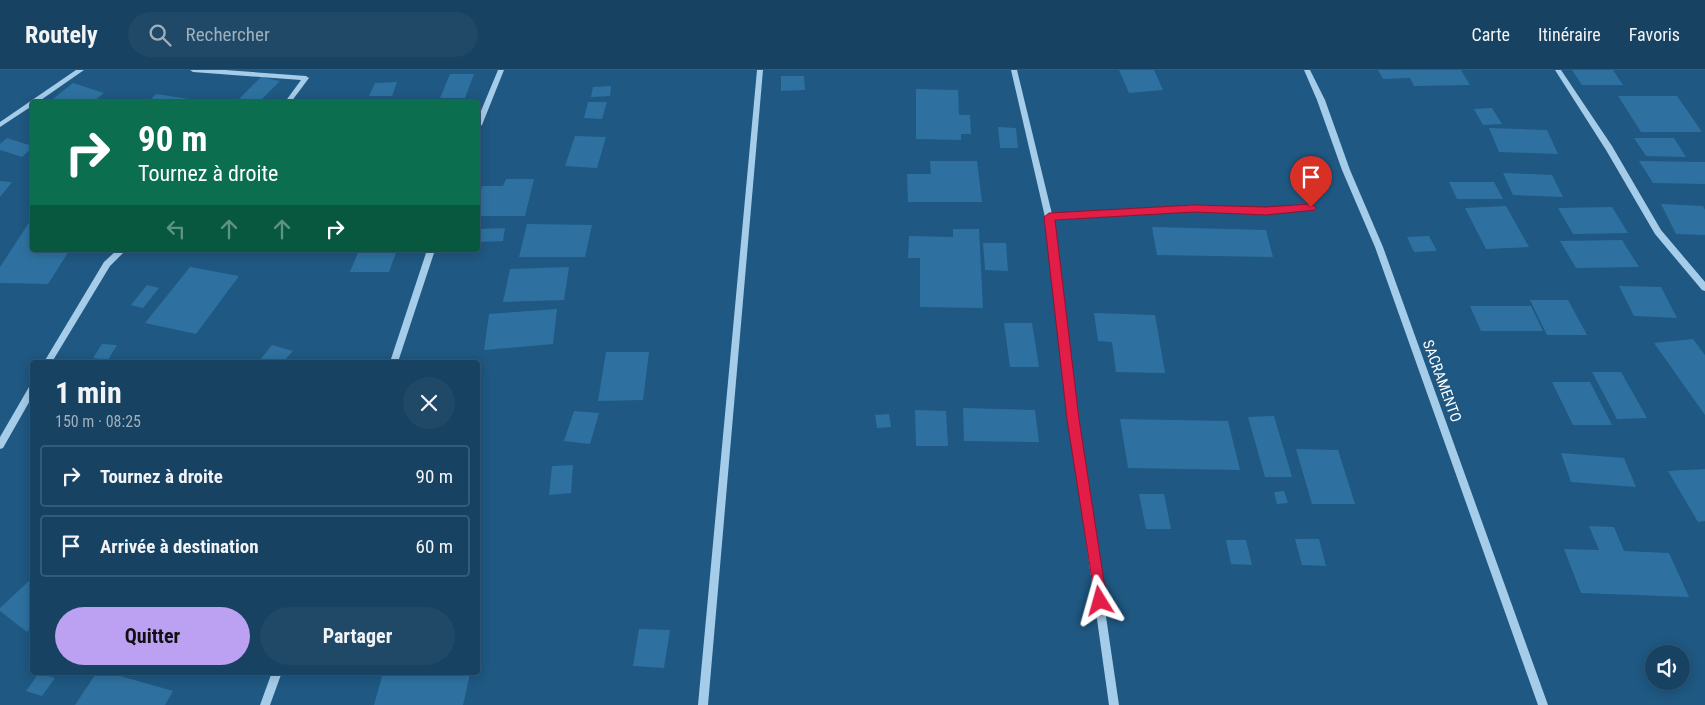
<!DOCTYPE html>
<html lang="fr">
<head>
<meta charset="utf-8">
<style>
	:root { --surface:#174262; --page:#204968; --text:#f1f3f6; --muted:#9eb0be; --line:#365b77; --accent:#bca0f2 }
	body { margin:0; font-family:"Roboto Condensed",sans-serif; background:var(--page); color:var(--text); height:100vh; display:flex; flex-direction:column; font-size:19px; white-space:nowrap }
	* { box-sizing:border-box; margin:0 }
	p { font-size:16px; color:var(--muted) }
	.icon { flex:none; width:28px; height:28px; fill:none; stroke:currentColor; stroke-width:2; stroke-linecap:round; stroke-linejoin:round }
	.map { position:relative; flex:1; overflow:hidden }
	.panel { position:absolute; left:30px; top:290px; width:450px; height:315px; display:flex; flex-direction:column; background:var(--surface); border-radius:5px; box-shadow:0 2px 12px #0003,0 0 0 1px var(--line) }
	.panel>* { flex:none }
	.top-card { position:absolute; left:30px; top:30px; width:450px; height:152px; border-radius:5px; box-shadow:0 2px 12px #0003,0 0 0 1px var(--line); background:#0b6e4f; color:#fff; overflow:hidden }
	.buttons { position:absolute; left:1645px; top:575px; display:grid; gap:10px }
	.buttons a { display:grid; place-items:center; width:45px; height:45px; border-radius:50%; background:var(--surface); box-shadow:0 2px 12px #0003,0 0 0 1px var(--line); font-size:25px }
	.pin { position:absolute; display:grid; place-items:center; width:42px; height:42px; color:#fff; margin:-51px -21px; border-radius:50% 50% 50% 0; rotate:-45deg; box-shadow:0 0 5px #0007 }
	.pin .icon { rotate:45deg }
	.me { position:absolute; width:55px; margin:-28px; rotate:352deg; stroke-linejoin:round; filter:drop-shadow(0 0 4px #0008) }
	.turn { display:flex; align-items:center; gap:18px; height:105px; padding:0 25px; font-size:22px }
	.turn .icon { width:65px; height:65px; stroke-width:2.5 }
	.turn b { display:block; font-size:35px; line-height:42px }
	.lanes { display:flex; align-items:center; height:48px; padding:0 25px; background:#0003; justify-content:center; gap:25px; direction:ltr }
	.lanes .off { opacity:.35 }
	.round { display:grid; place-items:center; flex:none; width:52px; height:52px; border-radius:26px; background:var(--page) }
	.overview { display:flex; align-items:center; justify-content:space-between; height:85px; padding:0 25px }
	h1 { font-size:30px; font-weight:700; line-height:38px }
	.button { display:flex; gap:10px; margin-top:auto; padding:10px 25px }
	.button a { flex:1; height:58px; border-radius:30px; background:var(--accent); color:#111; font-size:20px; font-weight:700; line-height:58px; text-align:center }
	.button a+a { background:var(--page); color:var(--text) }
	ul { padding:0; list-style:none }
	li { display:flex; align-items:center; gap:15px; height:62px; margin:0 10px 8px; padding:0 15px; border:2px solid var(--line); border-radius:5px }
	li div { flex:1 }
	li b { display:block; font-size:19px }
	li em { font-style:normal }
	header { display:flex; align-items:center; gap:30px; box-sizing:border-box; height:70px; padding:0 25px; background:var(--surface); border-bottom:1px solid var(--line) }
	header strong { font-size:24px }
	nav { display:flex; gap:28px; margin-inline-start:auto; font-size:18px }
	.search { width:350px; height:45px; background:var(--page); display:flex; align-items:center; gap:12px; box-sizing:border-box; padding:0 18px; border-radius:28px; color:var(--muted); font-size:19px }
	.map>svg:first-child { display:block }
</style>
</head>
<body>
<header>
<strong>Routely</strong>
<div class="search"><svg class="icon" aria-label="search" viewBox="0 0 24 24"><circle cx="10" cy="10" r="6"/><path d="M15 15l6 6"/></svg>Rechercher</div>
<nav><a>Carte</a><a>Itinéraire</a><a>Favoris</a></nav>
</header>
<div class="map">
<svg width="1705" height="635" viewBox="0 0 1705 635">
	<rect width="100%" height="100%" fill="#1f5882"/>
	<path fill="#2e71a0" d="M1119,0H1154L1163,20L1129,23Z
		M1378,0H1461L1470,15L1414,16L1410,8L1383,9Z
		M1572,0H1613L1623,15H1582Z
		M450,4H474L465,28H440Z
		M781,6H804L805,20L781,21Z
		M261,7L280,11L259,32H236Z
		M397,12L392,26H369L375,13Z
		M73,13L104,23L93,32H49Z
		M611,16L610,26L591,27L593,17Z
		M916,19L958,20L959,45H970L971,64H961V70L916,69Z
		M156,24L196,30L194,32H148Z
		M1618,26H1677L1702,62H1641Z
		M588,32H607L602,49L584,48Z
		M1492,38L1502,54L1483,55L1474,39Z
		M998,57L1016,58L1018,78H1000Z
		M1489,58L1547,60L1558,84L1499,82Z
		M575,66L606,67L597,98L565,96Z
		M7,68L32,76V78L22,87L0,80V74Z
		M1634,68H1674L1686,87L1646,86Z
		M930,91H977L982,132H908L907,104H931Z
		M1639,91L1705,92V114L1653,113Z
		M1503,103L1552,105L1563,127L1513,125Z
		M506,109H534L525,146H478V132L482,116H503Z
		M0,111L12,112L0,127Z
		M1449,112H1494L1503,129H1457Z
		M1661,134L1703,136L1705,140V165L1676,164Z
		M1506,136L1529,177L1486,179L1465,138Z
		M1612,137L1628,163L1573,164L1558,138Z
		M30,151H32V180L69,181L48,214L0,213V197Z
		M527,154L592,155L585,187H519Z
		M1152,157L1266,160L1273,187L1157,185Z
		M505,158L503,171L478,172V159Z
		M953,159H979L983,238L920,237V188H908L909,166L953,167Z
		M1429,166L1437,181L1414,182L1407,167Z
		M1622,170L1639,197L1576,198L1560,171Z
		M983,173H1006L1008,201L985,200Z
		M359,180H397L389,202H350Z
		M190,197L239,206L196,264L145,253Z
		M569,197L564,230L503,232L510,199Z
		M147,215L159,218L143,238L131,235Z
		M1619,216L1661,217L1677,248L1634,246Z
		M1530,230H1568L1587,265H1547Z
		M1470,236H1531L1543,261H1481Z
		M557,239L553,274L484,280L489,244Z
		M1094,243L1155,245L1165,303L1116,302L1112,272L1098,271Z
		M1004,253H1032L1039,297H1010Z
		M1693,269L1705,285V345L1654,273Z
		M102,274L117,275L108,290L93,288Z
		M272,275L293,281L283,292H268L260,290Z
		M606,282H649L643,330L598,331Z
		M1592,302H1621L1647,348L1617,349Z
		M1552,312H1590L1612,355H1573Z
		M963,338L1035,340L1039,372L964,371Z
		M915,340L946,341L948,376H916Z
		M574,341L599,343L590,374L564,371Z
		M889,344L891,357L877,358L875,345Z
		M1274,346L1292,407H1265L1248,347Z
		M1120,349L1228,351L1240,400L1128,398Z
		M1296,379L1338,380L1355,434H1312Z
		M1561,383L1624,388L1636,417L1571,412Z
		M573,395L571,423L549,425L552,396Z
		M1705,399V451L1698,452L1668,401Z
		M1284,421L1288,433L1277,434L1274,422Z
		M1139,424H1164L1171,459H1146Z
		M1589,456L1614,457L1624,481L1669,483L1689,527L1581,523L1564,479L1599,480Z
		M1295,469H1319L1326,496L1302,495Z
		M1226,470H1246L1252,495L1231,494Z
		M32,508V556L27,562L0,541V538Z
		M639,559L670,560L664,598L633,596Z
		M97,602H106L173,621L165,635H75Z
		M39,603L55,608L42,626L26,621Z
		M383,603L470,604L463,635H374Z"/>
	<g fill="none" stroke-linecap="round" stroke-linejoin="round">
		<path fill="#a5cde9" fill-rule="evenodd" d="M76,0H84L38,32H32V36L0,57V52Z
			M190,0H225L306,6L309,8L291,32H285L301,10L193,2Z
			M498,0H504L482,55L478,57V48Z
			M757,0H763L708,635H698Z
			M1011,0H1017L1052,144L1194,135L1266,138L1311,134L1315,137L1311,140L1266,144L1194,141L1053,150L1077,349L1119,635H1109L1069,349L1045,147Z
			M1304,0H1310L1325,30L1350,100L1383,177L1548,635H1538L1375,177L1342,100L1317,30Z
			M1555,0H1561L1612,76L1661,160L1705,212V221L1702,220L1655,164L1606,80Z
			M117,180H126L110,196L52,292H44L104,192Z
			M427,180H435L398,292H390Z
			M32,316V327L3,378L0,379V367L29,317Z
			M272,602H282L270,635H260Z"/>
	</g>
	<path fill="#e11d48" stroke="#92132f" d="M1311,134L1316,137L1315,140L1266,145L1194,142L1055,150L1079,349L1107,531L1105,535L1100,537L1096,535L1067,349L1044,147L1049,143L1194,135L1266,137Z"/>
	<g text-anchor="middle" stroke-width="5" stroke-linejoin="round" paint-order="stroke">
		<g font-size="15" fill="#fff" stroke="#1f5882">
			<text transform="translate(1442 311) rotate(70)" y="5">SACRAMENTO</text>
		</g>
	</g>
</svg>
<div class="buttons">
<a><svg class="icon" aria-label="sound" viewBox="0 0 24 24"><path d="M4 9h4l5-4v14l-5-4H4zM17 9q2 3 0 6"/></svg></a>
</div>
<div class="pin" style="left:1311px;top:137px;background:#d93025"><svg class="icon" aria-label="arrive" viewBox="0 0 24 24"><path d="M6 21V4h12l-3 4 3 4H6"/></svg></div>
<svg class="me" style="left:1100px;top:531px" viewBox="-20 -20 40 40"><path d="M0-17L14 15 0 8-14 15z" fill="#e11d48" stroke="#fff" stroke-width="4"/></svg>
<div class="top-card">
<div class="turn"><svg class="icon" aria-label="right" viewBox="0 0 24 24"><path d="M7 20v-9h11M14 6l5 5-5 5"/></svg><div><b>90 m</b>Tournez à droite</div></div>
<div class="lanes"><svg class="icon off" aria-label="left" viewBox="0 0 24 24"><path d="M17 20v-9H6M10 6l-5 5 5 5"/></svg><svg class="icon off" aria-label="ahead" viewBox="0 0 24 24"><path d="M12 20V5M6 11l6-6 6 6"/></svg><svg class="icon off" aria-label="ahead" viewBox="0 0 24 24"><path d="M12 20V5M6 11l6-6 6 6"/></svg><svg class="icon" aria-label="right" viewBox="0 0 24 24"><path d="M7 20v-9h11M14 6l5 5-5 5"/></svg></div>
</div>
<section class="panel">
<div class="overview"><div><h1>1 min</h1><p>150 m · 08:25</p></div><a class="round"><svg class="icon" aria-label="close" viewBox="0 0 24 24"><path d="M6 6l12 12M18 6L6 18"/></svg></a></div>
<ul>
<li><svg class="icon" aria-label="right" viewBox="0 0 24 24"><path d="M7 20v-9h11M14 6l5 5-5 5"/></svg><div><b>Tournez à droite</b></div><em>90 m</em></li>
<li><svg class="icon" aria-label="arrive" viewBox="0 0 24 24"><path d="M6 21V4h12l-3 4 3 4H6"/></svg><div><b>Arrivée à destination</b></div><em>60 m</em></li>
</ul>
<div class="button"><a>Quitter</a><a>Partager</a></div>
</section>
</div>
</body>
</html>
